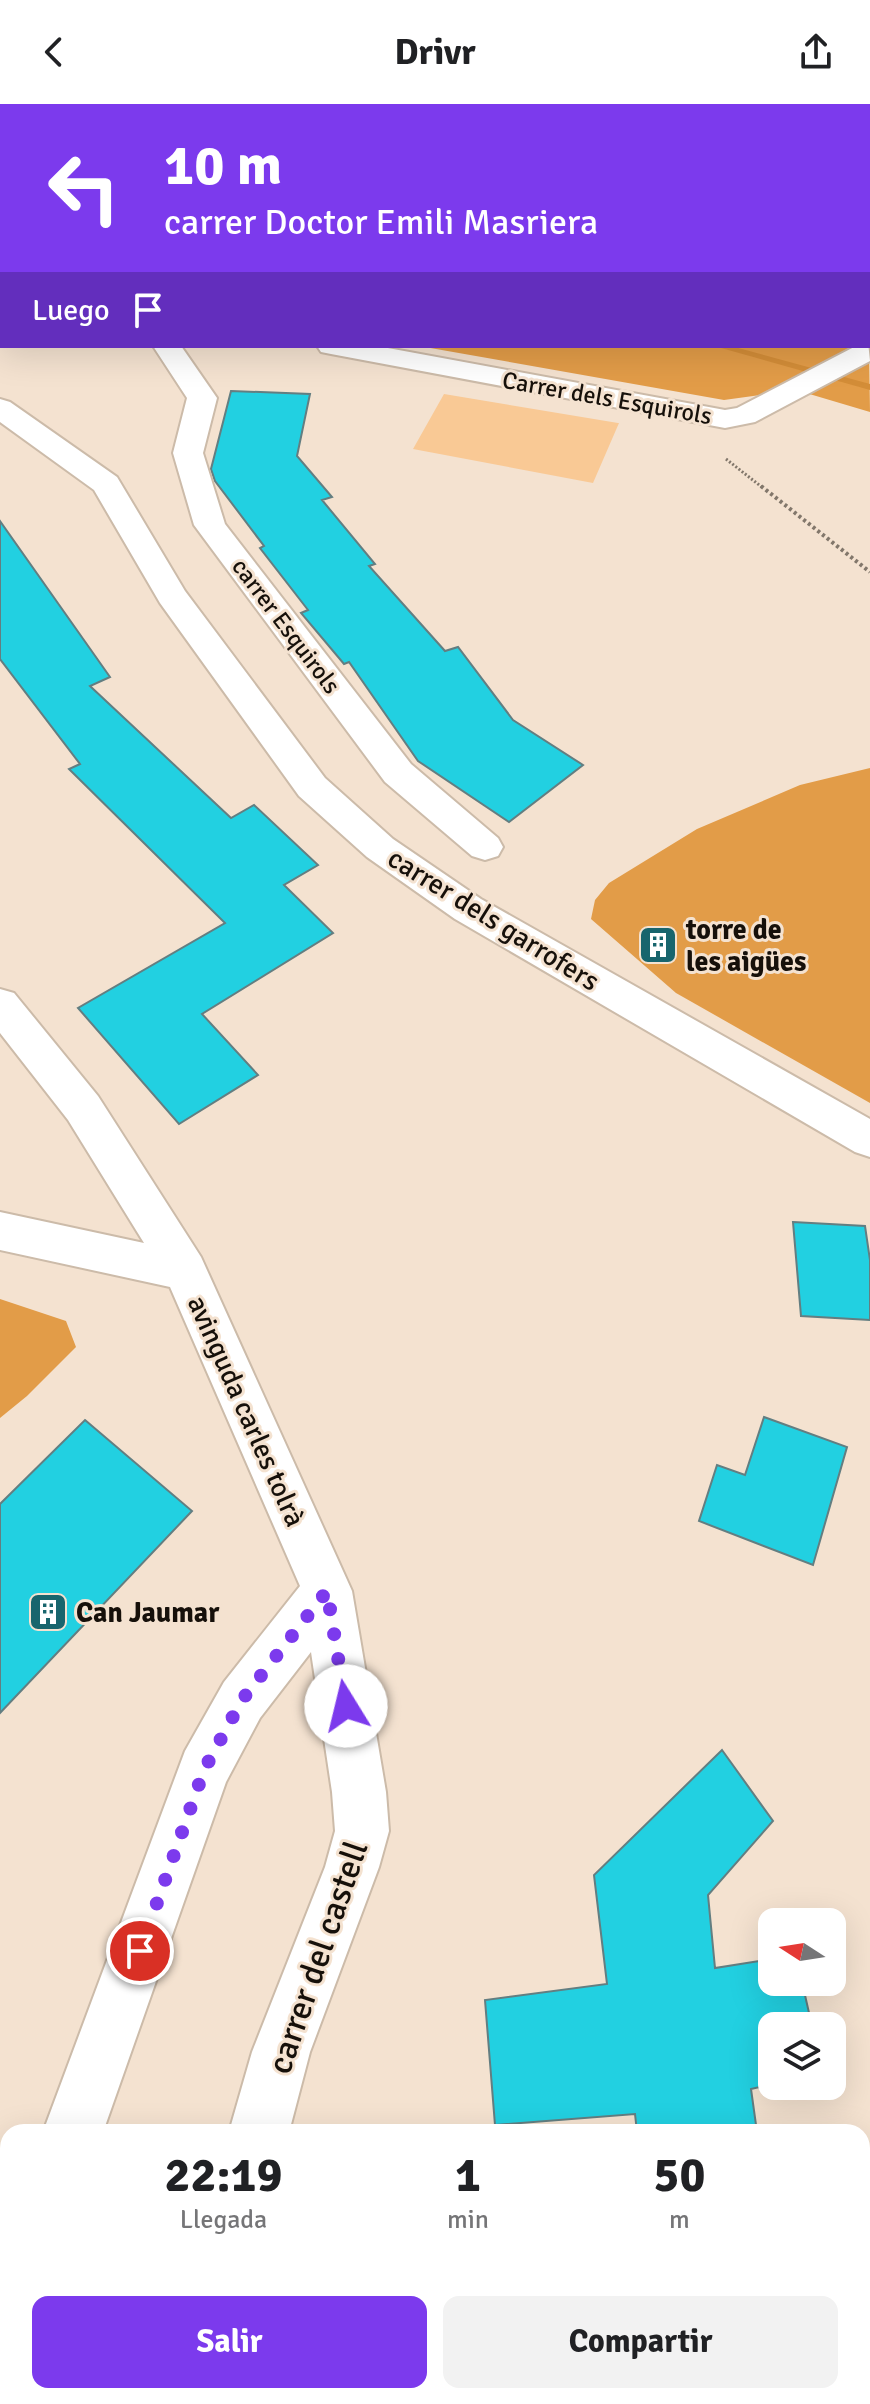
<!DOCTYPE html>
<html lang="es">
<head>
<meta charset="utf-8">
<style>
	:root { --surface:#fff; --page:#f2f2f2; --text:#202124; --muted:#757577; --accent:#7c3aed }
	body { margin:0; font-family:Signika,sans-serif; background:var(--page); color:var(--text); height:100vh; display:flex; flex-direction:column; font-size:30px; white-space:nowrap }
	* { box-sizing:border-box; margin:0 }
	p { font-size:26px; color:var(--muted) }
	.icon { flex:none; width:44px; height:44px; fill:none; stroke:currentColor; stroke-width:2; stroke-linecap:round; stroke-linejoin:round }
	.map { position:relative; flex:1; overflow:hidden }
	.details { position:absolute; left:0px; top:2020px; width:870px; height:280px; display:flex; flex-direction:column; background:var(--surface); border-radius:24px 24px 0 0; box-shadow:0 8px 32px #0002 }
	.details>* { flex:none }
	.hud { position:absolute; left:0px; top:0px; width:870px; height:244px; box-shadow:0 8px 32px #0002; background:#7c3aed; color:#fff; overflow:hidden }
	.needle { width:52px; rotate:282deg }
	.buttons { position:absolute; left:758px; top:1804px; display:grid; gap:16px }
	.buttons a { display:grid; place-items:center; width:88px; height:88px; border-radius:16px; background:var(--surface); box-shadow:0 8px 32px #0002; font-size:40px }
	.pin { position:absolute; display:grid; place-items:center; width:68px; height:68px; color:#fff; margin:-34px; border:4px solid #fff; border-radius:50%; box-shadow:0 2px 8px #0007 }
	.me { position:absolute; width:88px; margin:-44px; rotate:351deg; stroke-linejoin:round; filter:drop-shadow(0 0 6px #0008) }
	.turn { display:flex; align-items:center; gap:28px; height:168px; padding:0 32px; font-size:36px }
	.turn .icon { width:104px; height:104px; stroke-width:2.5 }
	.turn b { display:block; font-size:56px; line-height:68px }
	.then { display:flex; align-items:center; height:76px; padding:0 32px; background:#0003; gap:16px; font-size:30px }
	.eta { display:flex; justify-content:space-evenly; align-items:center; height:136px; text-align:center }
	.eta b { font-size:48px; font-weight:800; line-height:56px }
	.button { display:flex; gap:16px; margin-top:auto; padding:16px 32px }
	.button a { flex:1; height:92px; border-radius:16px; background:var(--accent); color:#fff; font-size:32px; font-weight:800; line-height:92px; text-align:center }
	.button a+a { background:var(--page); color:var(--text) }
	header { display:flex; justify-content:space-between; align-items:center; height:104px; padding:0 32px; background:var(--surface); font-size:36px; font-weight:800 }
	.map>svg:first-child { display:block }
</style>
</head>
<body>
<header><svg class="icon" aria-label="back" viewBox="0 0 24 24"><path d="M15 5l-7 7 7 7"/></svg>Drivr<svg class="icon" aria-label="share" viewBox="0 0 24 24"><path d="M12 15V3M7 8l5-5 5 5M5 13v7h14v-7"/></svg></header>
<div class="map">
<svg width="870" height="2300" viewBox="0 0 870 2300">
	<rect width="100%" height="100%" fill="#f4e2d0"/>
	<path fill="#f9c995" d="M444,290L618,319H619L593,379L413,345Z"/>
	<path fill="#e29c48" d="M0,0H320L322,2H2V113Z
		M868,190L870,308L796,286L724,296L419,242H868Z
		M870,664V999L676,889L591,815L595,796L609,779L697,725L800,681Z
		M0,1195L66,1217L76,1243L27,1292L0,1314Z"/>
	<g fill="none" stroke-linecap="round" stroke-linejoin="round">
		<path fill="#d38d38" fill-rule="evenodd" d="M0,22L2,23V33L0,32Z
			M714,242H731L870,280V286Z"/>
	</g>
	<path fill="#22d0e1" stroke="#637e81" stroke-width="2" d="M231,287L310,290L297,352L332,393L322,396L375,460L369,462L445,547L458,543L513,616L583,661L509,718L418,657L349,558L344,560L301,509L308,506L260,444L264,442L215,377L211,365Z
		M0,417L110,573L90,582L231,714L254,701L318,761L284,781L333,829L202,910L258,971L179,1020L78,904L225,819L69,665L80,660L0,555Z
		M793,1118L865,1122L870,1156V1216L801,1212Z
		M764,1313L847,1343L813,1461L699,1417L717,1361L745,1371Z
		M85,1316L192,1407L0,1609V1400Z
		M722,1646L773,1717L708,1791L715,1864L772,1855V1878H802L812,1922H772V1980L751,1985L757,2028H637L635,2010L495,2021L485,1896L607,1880L594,1771Z"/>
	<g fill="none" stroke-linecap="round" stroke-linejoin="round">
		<defs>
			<path id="street" d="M353,0H379L380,2H354Z
				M728,0H769L770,2H729Z
				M868,7H870V21H868Z
				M0,123L2,124V140L0,139Z
				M868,161H870V177H868Z
				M868,238L870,257L755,318L725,324L331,250L321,248L317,242H377L725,306L737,304L856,242H868Z
				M153,242H181L217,294L203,349L225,420L411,660L498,734L503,743L498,752L485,756L472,752L385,678L194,421L173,349L187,294Z
				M0,295L10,298L117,373L185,487L325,674L393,735L481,795L870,1015V1053L855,1048L455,815L367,753L299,692L160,499L94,386L0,318Z
				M0,885L14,889L98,992L201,1153L352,1487L386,1688L389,1727L379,1763L310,1948L289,2028H229L252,1948L325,1763L335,1727L332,1688L311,1548L260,1614L226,1678L103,2028H43L185,1647L224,1578L300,1482L170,1183L0,1146V1108L144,1139L68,1016L0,929Z
				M8,2141V2212L0,2215V2144Z
				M250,2292H314L315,2300H251Z"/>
		</defs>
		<use href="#street" stroke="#ccbba9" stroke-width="4"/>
		<path stroke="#82776b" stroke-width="3" stroke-dasharray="2 2" stroke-linecap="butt" d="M726,355L763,384"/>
		<path stroke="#82776b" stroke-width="4" stroke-dasharray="3 3" stroke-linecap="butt" d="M761,382L870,468"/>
		<use href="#street" fill="#fff" fill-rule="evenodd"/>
	</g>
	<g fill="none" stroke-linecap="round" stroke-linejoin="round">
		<path stroke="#7c3aed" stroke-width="14" stroke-dasharray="0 25.2" d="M140,1847L204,1666L242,1596L327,1487L346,1602"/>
	</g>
	<defs>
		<symbol id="building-square" viewBox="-11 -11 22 22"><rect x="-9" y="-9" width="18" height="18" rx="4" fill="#18656d" stroke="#f4e2d0"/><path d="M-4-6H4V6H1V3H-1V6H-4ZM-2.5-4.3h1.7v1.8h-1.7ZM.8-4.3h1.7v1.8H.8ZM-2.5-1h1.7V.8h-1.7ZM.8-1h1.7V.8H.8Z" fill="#fff"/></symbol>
	</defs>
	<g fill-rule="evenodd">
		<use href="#building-square" x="636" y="819" width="44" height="44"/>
		<use href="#building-square" x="26" y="1486" width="44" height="44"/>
	</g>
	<g text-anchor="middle" stroke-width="6" stroke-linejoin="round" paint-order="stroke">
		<g font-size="24" fill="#16100a" stroke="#f4e2d0">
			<text transform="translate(607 294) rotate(10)" y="8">Carrer dels Esquirols</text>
			<text transform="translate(286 522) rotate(53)" y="8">carrer Esquirols</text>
		</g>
		<g font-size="28" fill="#16100a" stroke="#f4e2d0">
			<text transform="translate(494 815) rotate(32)" y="10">carrer dels garrofers</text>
			<text transform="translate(247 1307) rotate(66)" y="10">avinguda carles tolrà</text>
		</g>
		<g font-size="28" font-weight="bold" fill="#16100a" stroke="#f4e2d0" text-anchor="start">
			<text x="686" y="835">torre de<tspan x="686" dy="32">les aigües</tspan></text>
			<text x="76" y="1518">Can Jaumar</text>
		</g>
		<g font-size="34" fill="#16100a" stroke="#f4e2d0">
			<text transform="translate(317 1853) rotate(-71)" y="12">carrer del castell</text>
		</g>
	</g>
</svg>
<div class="buttons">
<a><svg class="needle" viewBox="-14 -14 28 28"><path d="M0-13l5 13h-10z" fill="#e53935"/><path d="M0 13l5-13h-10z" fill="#757577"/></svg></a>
<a><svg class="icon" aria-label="layers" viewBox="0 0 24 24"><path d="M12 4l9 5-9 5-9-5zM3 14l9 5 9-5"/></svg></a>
</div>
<div class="pin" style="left:140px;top:1847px;background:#d93025"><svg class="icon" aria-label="arrive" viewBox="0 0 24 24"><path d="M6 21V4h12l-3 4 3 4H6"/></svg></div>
<svg class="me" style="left:346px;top:1602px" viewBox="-20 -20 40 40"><circle r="19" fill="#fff"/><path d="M0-13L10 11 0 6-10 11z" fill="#7c3aed"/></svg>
<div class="hud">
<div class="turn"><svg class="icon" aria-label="left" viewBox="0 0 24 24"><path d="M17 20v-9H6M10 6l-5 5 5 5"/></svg><div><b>10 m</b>carrer Doctor Emili Masriera</div></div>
<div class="then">Luego<svg class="icon" aria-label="arrive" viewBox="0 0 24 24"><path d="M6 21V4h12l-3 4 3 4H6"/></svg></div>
</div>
<section class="details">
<div class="eta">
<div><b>22:19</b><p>Llegada</p></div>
<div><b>1</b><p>min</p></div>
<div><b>50</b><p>m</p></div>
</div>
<div class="button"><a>Salir</a><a>Compartir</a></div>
</section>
</div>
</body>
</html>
